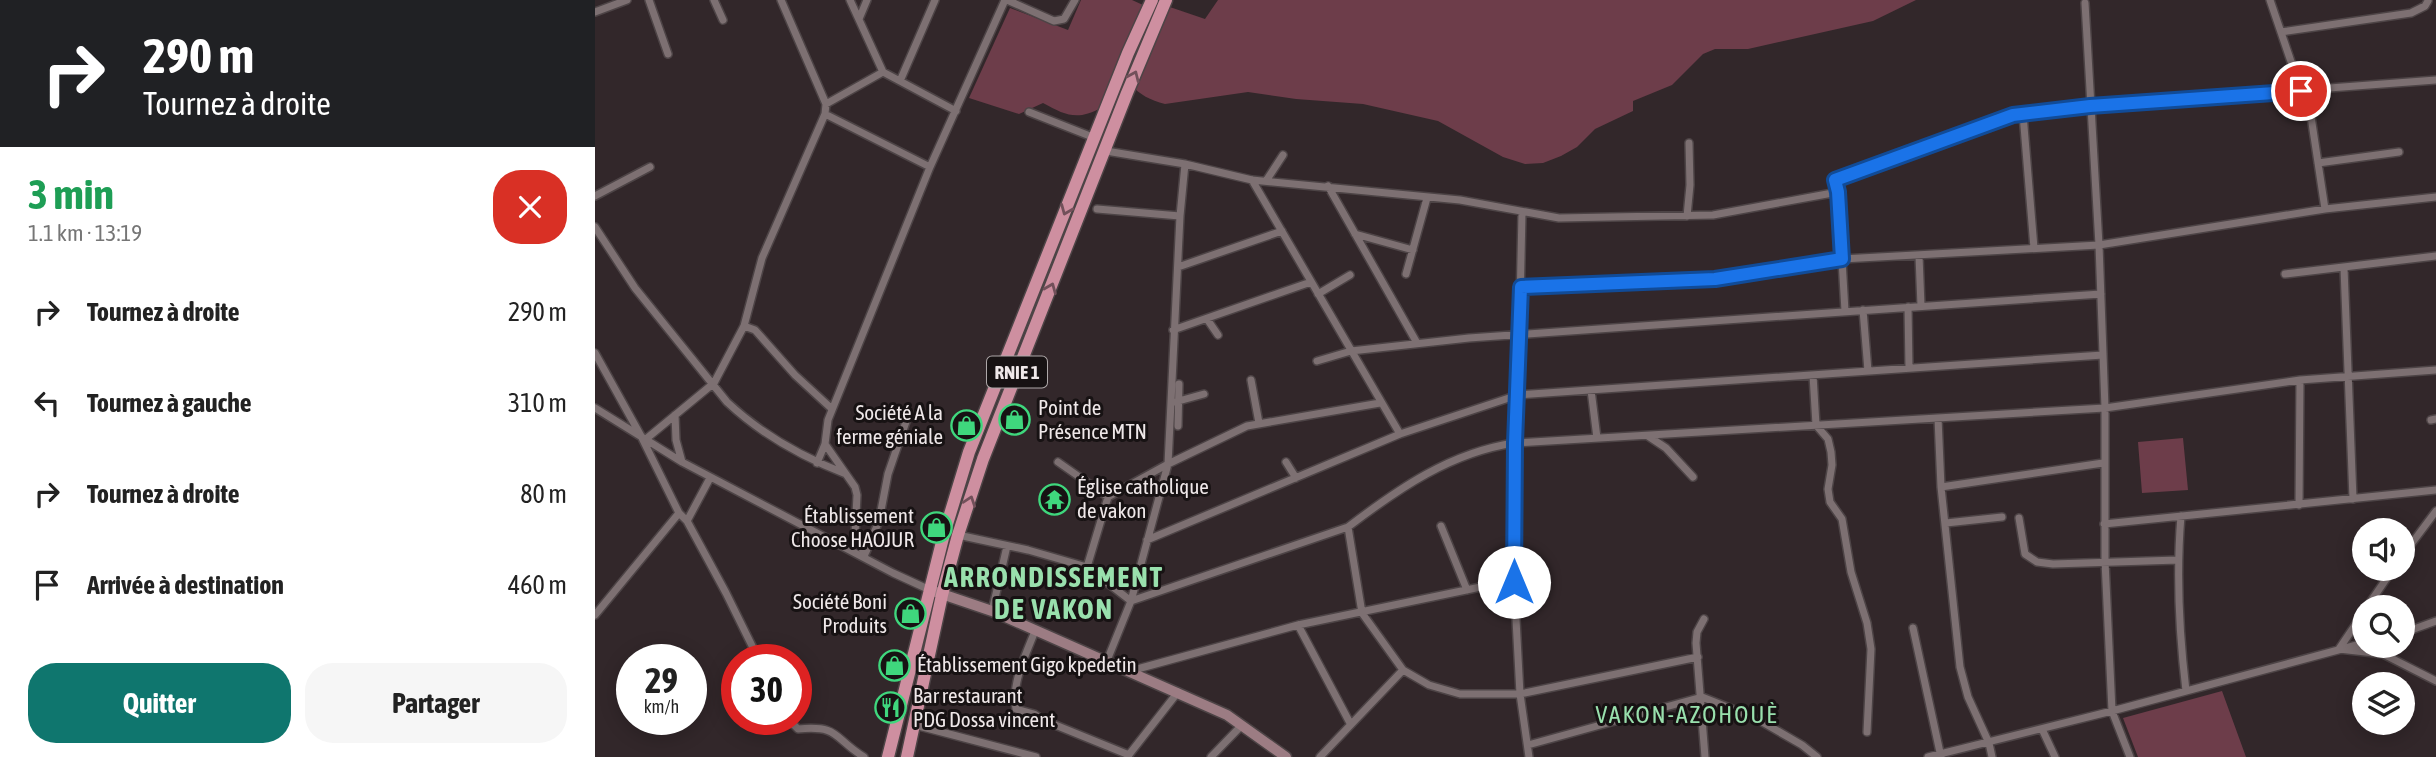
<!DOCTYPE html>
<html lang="fr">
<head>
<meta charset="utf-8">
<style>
	:root { --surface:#fff; --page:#f6f6f6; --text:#222; --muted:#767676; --accent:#0f766e }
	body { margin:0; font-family:"Asap Condensed",sans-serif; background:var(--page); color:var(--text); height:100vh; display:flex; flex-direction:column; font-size:26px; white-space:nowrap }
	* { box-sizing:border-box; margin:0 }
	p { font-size:23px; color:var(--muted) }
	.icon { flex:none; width:38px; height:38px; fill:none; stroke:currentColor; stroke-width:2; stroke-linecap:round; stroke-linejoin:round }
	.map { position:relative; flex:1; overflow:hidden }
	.details { display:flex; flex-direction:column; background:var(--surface); width:595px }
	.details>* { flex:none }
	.top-card { background:#202124; color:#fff; overflow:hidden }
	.fabs { position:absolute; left:1757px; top:518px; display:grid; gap:14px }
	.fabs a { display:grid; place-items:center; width:63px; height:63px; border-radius:50%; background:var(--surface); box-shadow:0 4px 18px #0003; font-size:35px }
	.speed { position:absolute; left:21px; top:644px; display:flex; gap:14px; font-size:35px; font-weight:700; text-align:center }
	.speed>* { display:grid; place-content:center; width:91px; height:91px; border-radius:50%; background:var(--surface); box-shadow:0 4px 18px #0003; line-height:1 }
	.speed small { font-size:18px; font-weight:400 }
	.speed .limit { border:10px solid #d22; background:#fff; color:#111 }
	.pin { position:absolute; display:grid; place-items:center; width:60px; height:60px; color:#fff; margin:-30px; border:4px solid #fff; border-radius:50%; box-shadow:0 2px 7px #0007 }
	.me { position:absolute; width:77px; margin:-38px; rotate:0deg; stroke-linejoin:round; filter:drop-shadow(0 0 5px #0008) }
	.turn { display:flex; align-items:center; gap:24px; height:147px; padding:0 28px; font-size:32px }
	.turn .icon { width:91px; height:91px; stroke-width:2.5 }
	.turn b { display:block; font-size:49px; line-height:60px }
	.round { display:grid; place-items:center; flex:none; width:74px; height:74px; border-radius:28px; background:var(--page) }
	.overview { display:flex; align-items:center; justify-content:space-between; height:119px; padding:0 28px }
	h1 { font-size:42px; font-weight:700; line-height:52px; color:#1e9e55 }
	.cta { display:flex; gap:14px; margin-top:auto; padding:14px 28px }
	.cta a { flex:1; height:80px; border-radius:28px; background:var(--accent); color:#fff; font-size:28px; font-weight:700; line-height:80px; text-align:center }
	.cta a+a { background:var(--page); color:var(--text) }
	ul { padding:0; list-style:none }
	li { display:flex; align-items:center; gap:21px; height:91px; padding:0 28px }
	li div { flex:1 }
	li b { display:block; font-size:26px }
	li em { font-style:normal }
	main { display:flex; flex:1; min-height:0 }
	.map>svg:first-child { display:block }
</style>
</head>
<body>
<main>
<section class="details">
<div class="top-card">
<div class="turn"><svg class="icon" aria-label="right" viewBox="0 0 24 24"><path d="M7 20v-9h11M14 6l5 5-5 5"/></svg><div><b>290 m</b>Tournez à droite</div></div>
</div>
<div class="overview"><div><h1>3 min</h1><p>1.1 km · 13:19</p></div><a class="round" style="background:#d93025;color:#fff"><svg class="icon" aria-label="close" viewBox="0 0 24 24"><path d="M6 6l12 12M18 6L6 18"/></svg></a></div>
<ul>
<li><svg class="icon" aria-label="right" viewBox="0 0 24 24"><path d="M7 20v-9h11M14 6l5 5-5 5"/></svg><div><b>Tournez à droite</b></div><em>290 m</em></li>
<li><svg class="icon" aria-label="left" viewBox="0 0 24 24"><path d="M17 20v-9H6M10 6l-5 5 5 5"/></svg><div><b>Tournez à gauche</b></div><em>310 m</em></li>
<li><svg class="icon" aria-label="right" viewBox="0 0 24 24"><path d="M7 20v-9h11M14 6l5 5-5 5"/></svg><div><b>Tournez à droite</b></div><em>80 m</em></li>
<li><svg class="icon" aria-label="arrive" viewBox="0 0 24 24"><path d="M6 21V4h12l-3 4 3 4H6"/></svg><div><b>Arrivée à destination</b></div><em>460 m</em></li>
</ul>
<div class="cta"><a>Quitter</a><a>Partager</a></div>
</section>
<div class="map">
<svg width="1841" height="757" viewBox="0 0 1841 757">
	<rect width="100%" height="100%" fill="#32272a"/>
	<path fill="#6d3d4a" d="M486,0H537L548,5L506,108C482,121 470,115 448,103L424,114L374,98L415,8L473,30Z
		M623,0H1321L1278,21L1153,49H1120L1108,54L1077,85L1038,101V111L1000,129L982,147L966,156L948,163L930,164L908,157L843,121L768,104L701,99L653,92L570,104C555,100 545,95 535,84L566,4L610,19Z
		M1588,438L1593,490L1547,493L1543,442Z
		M1627,691L1651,757H1543L1528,718Z"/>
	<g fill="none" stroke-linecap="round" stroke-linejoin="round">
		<defs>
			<path id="minor" d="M54,0L73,54
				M119,0L128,20
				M255,0L288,72L361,111
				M412,0L459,21L469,19L480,0
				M1675,0L1706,91
				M1490,3L1504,245L1510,408V561L1517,711L1535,757
				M0,12L32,0
				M264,19L272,0
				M1686,32L1816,13L1830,6L1833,1
				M305,81L340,0
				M1712,90L1730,209
				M231,104L288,72
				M434,112L500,138
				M230,114L335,167
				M1428,114L1439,248
				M511,151L590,164L657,180L865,200L964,218L1118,215L1243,192L1240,180L1418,115L1495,106L1841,80
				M1723,163L1804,152
				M657,180L805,434
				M671,181L688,155
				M733,186L822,343
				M1243,192L1250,311
				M0,196L55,167
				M502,209L585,216
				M927,213L923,395L920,443L919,582L925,694L934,757
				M1092,216L1095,185L1094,143
				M0,227L40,288L132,402C166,434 207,457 251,474
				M760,234L818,250
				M1324,256L1326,306
				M583,267L687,231
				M1749,268L1758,499
				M811,274L832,198
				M1690,274L1841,256
				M926,287L1120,280L1247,259L1504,245L1730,209L1841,197
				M723,294L755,275
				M1313,307L1314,368
				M1268,310L1273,371
				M612,319L623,335
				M149,326L160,330L200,375L237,409
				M578,330L716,282
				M0,353L46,436L84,513L0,615
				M722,361L756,351L874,338L1506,294
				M1218,375L1221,425L1233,439L1236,452L1237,465L1233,489L1235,502L1247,519L1256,572L1272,623L1276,649L1272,732
				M656,380L664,423
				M996,390L1002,438
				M580,402L609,394
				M0,408L87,462L298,573L335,590
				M80,415L81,440L87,462
				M1343,418L1346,487L1365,667L1373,697L1394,743L1397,757
				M1836,420L1841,419
				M583,426L584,384
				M1053,436L1071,448L1098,477
				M51,439L119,383L149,326L167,258L230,114L231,104L186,0
				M230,444L260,487L262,495L260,535L270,554
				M463,462L513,497
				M691,462L701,478
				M222,463L230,444L233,420L335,167L410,0
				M1346,487L1508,463
				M1704,505L1705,380
				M84,513L92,521L131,593L164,660
				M1586,516C1581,575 1584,632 1591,691
				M1424,518L1430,554L1442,562L1458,564L1583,560
				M92,521L115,478
				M1351,523L1407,517
				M1509,524L1841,490
				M846,526L872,590
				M753,527L767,613L808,670L834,685L865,694H925L1103,657
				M363,535L433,550L492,567L536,601L753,527C803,489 856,452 920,443L1510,408L1705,380L1841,370
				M552,540L805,434L923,395L1508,355
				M271,552L284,521L293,474L314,413
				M1808,555L1841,511
				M492,567L513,497L573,464L652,426L785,403
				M900,584L920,597
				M1772,607L1798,569
				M397,611L412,546
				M1769,612L1744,649L1788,654L1841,681
				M1109,619L1102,632L1101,643L1110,757
				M703,625L755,723
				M1318,628L1346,757
				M440,631C431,654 416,684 421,709L439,714L448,720L534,755
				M1808,633L1841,621
				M511,663L536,601L573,464L585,216L590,164
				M535,671L703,625L900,584L919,567
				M193,719L203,729C245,725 238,738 269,757
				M320,725L441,757
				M1447,729L1460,757
				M933,745L1107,697L1162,719L1207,745L1222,757
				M533,756L583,692
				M616,757L647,725
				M725,757L808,670
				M1333,757L1517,711L1769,643"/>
			<path id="secondary" d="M335,590L397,611L632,715L691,757"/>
			<path id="trunk" d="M293,757L349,534L374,452L533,53L557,0
				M312,757L347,595L363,535L388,459L532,93L571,0"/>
		</defs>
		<use href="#minor" stroke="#4d4446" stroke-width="10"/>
		<use href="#secondary" stroke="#4d4446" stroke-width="13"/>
		<use href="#trunk" stroke="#4d4446" stroke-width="15"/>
		<use href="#minor" stroke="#7d7072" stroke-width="7"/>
		<use href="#secondary" stroke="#9c7c83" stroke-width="10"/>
		<use href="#trunk" stroke="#ce8fa0" stroke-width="12"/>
	</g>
	<defs><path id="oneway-chevron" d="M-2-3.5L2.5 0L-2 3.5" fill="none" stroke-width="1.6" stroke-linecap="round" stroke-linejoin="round" transform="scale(1.75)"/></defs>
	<g stroke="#72505a">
		<use href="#oneway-chevron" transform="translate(539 76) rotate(-66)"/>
		<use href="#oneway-chevron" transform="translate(471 210) rotate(112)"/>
		<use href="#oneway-chevron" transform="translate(456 288) rotate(-68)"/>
		<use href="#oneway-chevron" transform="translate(375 501) rotate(-71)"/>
	</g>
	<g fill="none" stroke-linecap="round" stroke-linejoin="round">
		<defs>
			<path id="route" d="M919,582L920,443L926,287L1120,279L1247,259L1243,192L1240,180L1418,115L1495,106L1706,91"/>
		</defs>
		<use href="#route" stroke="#114b97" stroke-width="18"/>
		<use href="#route" stroke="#1a73e8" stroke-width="12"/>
	</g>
	<defs>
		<symbol id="shop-ring" viewBox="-11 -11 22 22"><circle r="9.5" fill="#171213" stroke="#3fd77d" stroke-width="1.5"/><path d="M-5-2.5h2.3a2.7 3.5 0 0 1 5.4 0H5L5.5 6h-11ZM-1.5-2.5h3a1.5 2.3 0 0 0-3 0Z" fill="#3fd77d"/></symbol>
		<symbol id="temple-ring" viewBox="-11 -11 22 22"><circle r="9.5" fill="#171213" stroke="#3fd77d" stroke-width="1.5"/><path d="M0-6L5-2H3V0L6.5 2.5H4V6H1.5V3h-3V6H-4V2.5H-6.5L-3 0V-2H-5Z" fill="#3fd77d"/></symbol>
		<symbol id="restaurant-ring" viewBox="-11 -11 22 22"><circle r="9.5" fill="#171213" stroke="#3fd77d" stroke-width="1.5"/><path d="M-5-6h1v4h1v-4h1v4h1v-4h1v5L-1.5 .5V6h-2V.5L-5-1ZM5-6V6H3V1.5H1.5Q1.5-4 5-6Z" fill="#3fd77d"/></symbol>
	</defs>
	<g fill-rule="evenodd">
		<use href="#shop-ring" x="402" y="402" width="35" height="35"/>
		<use href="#shop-ring" x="354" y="408" width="35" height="35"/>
		<use href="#temple-ring" x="442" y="482" width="35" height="35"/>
		<use href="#shop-ring" x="324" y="510" width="35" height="35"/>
		<use href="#shop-ring" x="298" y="596" width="35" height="35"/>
		<use href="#shop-ring" x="282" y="648" width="35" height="35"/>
		<use href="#restaurant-ring" x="278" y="690" width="35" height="35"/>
	</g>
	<g text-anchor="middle" stroke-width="6" stroke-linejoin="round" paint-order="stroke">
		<rect fill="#171213" stroke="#aea8a9" stroke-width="2" x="392" y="356.5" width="60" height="31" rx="5"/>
		<g font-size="19" font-weight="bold" fill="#efe8e9">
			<text x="422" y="379">RNIE 1</text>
		</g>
		<g font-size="21" fill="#efe8e9" stroke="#171213" text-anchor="start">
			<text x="443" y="415">Point de<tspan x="443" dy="24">Présence MTN</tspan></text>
			<text x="348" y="420" text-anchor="end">Société A la<tspan x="348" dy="24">ferme géniale</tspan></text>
			<text x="482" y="494">Église catholique<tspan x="482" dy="24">de vakon</tspan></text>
			<text x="319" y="523" text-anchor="end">Établissement<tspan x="319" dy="24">Choose HAOJUR</tspan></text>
			<text x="292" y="609" text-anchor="end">Société Boni<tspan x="292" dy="24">Produits</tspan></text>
			<text x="322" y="672">Établissement Gigo kpedetin</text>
			<text x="318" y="703">Bar restaurant<tspan x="318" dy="24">PDG Dossa vincent</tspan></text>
		</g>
		<g font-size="24" letter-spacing="2" fill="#99e0ad" stroke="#171213">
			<text x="1092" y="723">VAKON-AZOHOUÈ</text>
		</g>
		<g font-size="28" font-weight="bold" letter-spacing="2" fill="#99e0ad" stroke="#171213">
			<text x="459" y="587">ARRONDISSEMENT<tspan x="459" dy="32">DE VAKON</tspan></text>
		</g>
	</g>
</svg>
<div class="fabs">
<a><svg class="icon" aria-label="sound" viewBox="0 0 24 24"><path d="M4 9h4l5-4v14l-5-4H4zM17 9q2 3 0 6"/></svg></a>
<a><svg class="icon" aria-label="search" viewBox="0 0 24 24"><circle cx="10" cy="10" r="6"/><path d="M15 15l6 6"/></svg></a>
<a><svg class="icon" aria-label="layers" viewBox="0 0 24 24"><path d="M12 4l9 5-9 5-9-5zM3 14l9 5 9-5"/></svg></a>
</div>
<div class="speed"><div>29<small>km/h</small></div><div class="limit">30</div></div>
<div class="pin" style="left:1706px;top:91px;background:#d93025"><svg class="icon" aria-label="arrive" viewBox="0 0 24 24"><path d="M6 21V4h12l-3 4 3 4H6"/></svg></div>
<svg class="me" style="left:919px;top:582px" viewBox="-20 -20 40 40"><circle r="19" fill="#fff"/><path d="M0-13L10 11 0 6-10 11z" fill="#1a73e8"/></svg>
</div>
</main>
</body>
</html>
